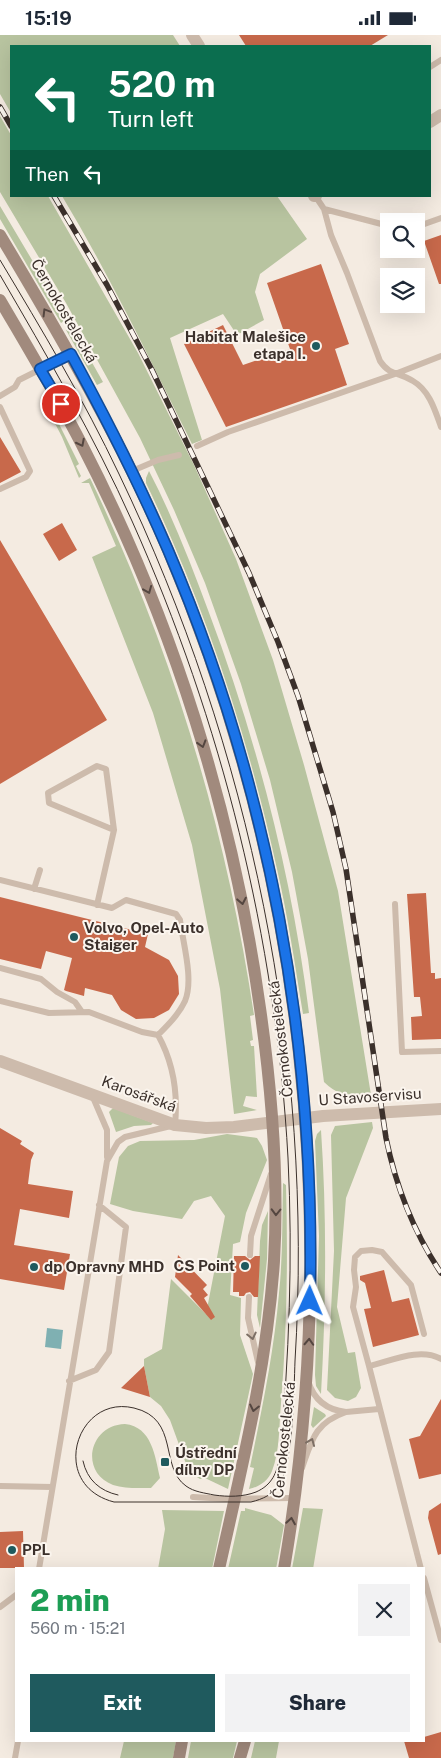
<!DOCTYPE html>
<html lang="en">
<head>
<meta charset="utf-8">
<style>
	:root { --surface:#fff; --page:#f2f2f3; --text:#1f2937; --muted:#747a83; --accent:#1f5a5e }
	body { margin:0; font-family:"Public Sans",sans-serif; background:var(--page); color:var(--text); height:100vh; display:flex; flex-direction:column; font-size:19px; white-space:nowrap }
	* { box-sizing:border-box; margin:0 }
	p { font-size:16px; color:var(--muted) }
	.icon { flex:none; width:28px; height:28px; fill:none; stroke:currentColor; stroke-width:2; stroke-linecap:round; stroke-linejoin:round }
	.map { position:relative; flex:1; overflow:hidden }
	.panel { position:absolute; left:15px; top:1532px; width:410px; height:175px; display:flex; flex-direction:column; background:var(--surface); border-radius:0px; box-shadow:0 5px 20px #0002 }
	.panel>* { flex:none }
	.top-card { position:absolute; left:10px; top:10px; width:421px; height:152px; border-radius:0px; box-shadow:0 5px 20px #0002; background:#0b6e4f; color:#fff; overflow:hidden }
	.fabs { position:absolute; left:380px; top:178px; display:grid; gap:10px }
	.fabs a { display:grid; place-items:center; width:45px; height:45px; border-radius:0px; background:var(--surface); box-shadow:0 5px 20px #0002; font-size:25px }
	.pin { position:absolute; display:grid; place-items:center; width:42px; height:42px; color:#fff; margin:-21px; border:2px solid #fff; border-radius:50%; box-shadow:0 1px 5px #0007 }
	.me { position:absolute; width:55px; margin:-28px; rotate:1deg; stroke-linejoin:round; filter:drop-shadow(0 0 4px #0008) }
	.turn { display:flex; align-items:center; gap:18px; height:105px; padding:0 15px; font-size:22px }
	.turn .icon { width:65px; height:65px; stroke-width:2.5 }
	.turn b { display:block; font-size:35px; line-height:42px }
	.then { display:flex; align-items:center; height:48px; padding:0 15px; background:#0003; gap:10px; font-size:19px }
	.round { display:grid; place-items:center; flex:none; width:52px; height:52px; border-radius:0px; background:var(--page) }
	.headline { display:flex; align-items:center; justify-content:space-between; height:85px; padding:0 15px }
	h1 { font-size:30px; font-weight:800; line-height:38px; color:#1e9e55 }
	.cta { display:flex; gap:10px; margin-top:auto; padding:10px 15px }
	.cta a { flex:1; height:58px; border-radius:0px; background:var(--accent); color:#fff; font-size:20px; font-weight:800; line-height:58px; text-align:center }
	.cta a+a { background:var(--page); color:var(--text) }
	.status { display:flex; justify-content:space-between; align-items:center; height:35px; padding:0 25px; background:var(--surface); direction:ltr }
	.status svg { height:14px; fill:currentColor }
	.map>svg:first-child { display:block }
</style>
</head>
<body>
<div class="status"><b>15:19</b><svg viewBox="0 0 49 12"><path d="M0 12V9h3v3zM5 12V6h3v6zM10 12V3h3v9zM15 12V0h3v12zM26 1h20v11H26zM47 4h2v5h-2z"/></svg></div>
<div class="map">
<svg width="441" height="1723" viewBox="0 0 441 1723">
	<rect width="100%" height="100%" fill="#f4ebe1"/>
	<path fill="#b8c4a0" d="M0,0H173L180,11H11V78L0,59Z
		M0,81L11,100V161H48L138,318L194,430L236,524L273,625L304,730L338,856L371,1060C349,1060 341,1063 324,1047L308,924L292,837L270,745L241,649L205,548L174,475L140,403L66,268L0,157Z
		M62,161H277L307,204L260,239L255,257L264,285L237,300L223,279L170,303L202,405L192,409C150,325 110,241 62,161Z
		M0,171L67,284L61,288L0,184Z
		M72,292L103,347L97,350L66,295Z
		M45,365H47L79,429L76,431L81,441L79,443L62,402L44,367Z
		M149,436C172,480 191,529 208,575C257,705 292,841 309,978L303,979C295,930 288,882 277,834C248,701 205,571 146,448V443Z
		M90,443C172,614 226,793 254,980L250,981L253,1005L250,1006L251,1011H254L257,1062L246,1061L243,1071L257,1075L234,1079L220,954L192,810L153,678L92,522L116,511L89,448H81Z
		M113,1073L153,1088L151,1090L134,1091L116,1097L109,1077Z
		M372,1087L373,1093L346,1163L337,1272L348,1318L355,1317L361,1353L356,1362L348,1366L335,1363L327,1355L334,1216L331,1100L335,1091Z
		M321,1095C327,1183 326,1271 321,1359L316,1351L315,1340L319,1201L315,1106L317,1099Z
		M227,1099L257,1103L262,1111L267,1125L246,1178L240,1207L233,1209L230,1260L241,1263L240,1300L253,1339L228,1454L207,1444H200L189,1437L170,1385L161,1371L150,1362L144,1331V1324L162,1314L171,1244L206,1279L225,1181L211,1161L194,1166L182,1184L133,1176L110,1169L119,1122L128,1111L140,1106L194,1105Z
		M283,1148L286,1150C288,1223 287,1295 281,1368C279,1390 280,1416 272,1436C268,1446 259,1452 249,1454L254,1433L250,1432C262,1374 274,1317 279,1258C283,1222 282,1184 283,1148Z
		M268,1176L267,1224L260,1293L257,1280L260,1206L262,1190Z
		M314,1372L325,1379L326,1381L313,1393L311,1390Z
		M125,1389C152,1392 155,1421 160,1443L151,1453C139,1453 125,1454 113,1450C79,1437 89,1390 125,1389Z
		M245,1473L271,1480L284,1490L276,1534H228L241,1476H245Z
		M303,1473L323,1474L313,1534H292Z
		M162,1475L224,1476L212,1534H158L165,1494Z
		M124,1706H176L173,1723H120Z
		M191,1706H237L233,1723H188Z
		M255,1706H279L276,1723H251Z"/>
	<path fill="#7fb0b2" d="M47,1293L63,1295L61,1314L45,1312Z"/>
	<path fill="#c8694b" d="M239,0H388L370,11H246Z
		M441,200V249H439L424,206Z
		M321,229L349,309L335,314L347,350L226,392L184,309L223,290L243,330L290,314L267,248Z
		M0,402L21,437L0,448Z
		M62,488L77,515L59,526L43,499Z
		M0,505L107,685L0,749Z
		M426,858L431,938H435V944L441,943V1004L412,1005L411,982L422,981L420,962H414L407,859Z
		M0,862L148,899L145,912L169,925L178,941L179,959L169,975L154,983L136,984L121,975L112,960L85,953L84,961L66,956L64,955L72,923L46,916L41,934L0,924Z
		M0,1093L22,1106L20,1109L34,1118L31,1125L28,1149L73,1156L69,1183L20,1174L14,1210L70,1219L64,1255L0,1244Z
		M178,1220L207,1250L203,1254L208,1260L204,1263L215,1282L211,1285L190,1261L192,1259L175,1242Z
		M234,1221H245L250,1225L255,1221H260L258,1262H254L250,1257L246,1258L244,1261H239V1257H233Z
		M384,1235L392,1267L409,1263L419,1300L373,1312L364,1274L371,1273L365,1248L360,1245V1241Z
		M144,1331L150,1362L121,1353Z
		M441,1364V1439L419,1444L409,1404L420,1401Z
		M441,1468V1519L438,1520L428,1483L429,1476Z
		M23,1496L24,1533H0V1497Z
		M441,1697V1723H409L404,1706H424V1702Z"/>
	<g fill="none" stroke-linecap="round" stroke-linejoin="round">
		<path stroke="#cdbbac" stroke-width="6" d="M430,32L441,25
			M316,162L324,174L389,191
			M324,174L331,200L347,238L380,326C390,341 399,337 413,346C429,355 435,375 441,392
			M416,192L441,183
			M0,361L15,352L19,345L41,334
			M0,372L30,436L26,442L0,454
			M197,411L228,397L395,339L441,321
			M132,436L158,425L179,420
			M0,845L112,873L126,865L176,879L180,885C183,908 194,945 185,966C179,979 168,990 158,1000
			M34,854L40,835
			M395,869L402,1017L441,1016
			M97,870L114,795L106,734L97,731L48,758L49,768L114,795
			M0,933L41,944L57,957L75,967L82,977
			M0,966L49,978L89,977L142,997L158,1000C173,1027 178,1059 175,1090L125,1102L118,1107L107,1126L39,1534
			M92,1060L107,1095V1122
			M250,1220L251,1201L271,1139
			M249,1262L248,1283L258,1327
			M369,1331L353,1272L356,1252L354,1235L355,1222L361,1216L372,1215L382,1217L396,1233L411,1250L424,1299
			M69,1346L96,1335L109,1317L126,1192L99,1170
			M346,1377L379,1374
			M302,1433C312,1404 315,1388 346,1377C327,1375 314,1365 308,1346
			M0,1451L52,1452
			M193,1462L227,1464L293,1463
			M421,1534L369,1331C391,1326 420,1312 441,1324
			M424,1543L441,1605
			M0,1572L16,1560
			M15,1723L18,1706"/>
		<path stroke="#cdbbac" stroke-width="12" d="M192,0L199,11
			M430,87L441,80
			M314,161H316
			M41,334L71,319
			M0,1026L175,1090L206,1093L234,1092L323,1081L441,1074"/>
		<path stroke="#a18a7d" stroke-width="12" d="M0,200C61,302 121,405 168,515C304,836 342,1191 284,1534
			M0,265C28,313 57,361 82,410C173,586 233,778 260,973C272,1057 279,1141 274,1226C267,1331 242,1431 219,1534
			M179,1723L182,1706
			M240,1723L245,1706"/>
		<path stroke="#3b302b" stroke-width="1" d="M0,225C42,295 84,365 119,439C251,714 314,1021 295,1326C294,1354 293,1429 279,1450C272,1460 263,1464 251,1467H114C48,1450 76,1359 134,1373C180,1384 159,1432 186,1451C194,1457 205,1458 214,1460C228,1462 243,1462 256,1457C272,1450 277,1438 280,1421C289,1322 293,1223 288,1123C276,904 222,687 132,486C94,401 47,321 0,240
			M83,1426C87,1445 100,1456 118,1460"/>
		<defs>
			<path id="rail" d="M0,72L11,91
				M54,161L107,250L152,335L249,538L278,607L298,661L333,777L346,834L386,1103C396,1152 413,1196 441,1238"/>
		</defs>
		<use href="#rail" stroke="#3b302b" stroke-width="5.5"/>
		<use href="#rail" stroke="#fbf5ee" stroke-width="4" stroke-dasharray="11" stroke-linecap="butt"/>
	</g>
	<defs><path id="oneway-chevron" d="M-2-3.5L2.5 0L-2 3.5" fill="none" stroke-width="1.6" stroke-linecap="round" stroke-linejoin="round" transform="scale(1.25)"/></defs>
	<g stroke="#544640">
		<use href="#oneway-chevron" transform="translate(46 277) rotate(-121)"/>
		<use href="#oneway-chevron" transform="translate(81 408) rotate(63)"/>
		<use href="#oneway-chevron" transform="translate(148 555) rotate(68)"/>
		<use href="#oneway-chevron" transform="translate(202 709) rotate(73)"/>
		<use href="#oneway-chevron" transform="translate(242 866) rotate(79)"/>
		<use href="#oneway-chevron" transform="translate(276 1177) rotate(91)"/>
		<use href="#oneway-chevron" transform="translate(309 1307) rotate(-87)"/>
		<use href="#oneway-chevron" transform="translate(254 1373) rotate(102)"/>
		<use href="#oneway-chevron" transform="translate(291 1486) rotate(-81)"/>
	</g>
	<g stroke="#7d6f65">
		<use href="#oneway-chevron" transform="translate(252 1301) rotate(77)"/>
		<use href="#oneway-chevron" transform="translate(311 1407) rotate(-67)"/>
	</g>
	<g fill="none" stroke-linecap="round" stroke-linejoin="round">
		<defs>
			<path id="route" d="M61,369L40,334L71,319C106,383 139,448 168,515C269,751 316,1009 310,1266"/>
		</defs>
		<use href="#route" stroke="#114b97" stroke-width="12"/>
		<use href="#route" stroke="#1a73e8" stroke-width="9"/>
	</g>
	<g fill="#1f5a5e" stroke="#fbf5ee" stroke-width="2">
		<circle cx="316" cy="311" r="5"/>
		<circle cx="74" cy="902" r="5"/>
		<circle cx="245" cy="1231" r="5"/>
		<circle cx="34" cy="1232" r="5"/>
		<rect x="160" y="1422" width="10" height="10" rx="2.5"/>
		<circle cx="12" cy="1515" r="5"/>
	</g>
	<g text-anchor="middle" stroke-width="4" stroke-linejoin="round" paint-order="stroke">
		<g font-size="15" fill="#3b302b" stroke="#fbf5ee">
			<text transform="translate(64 276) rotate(60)" y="5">Černokostelecká</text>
			<text transform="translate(281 1004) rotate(-97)" y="5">Černokostelecká</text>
			<text transform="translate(139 1059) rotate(20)" y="5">Karosářská</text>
			<text transform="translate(370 1062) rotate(-4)" y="5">U Stavoservisu</text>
			<text transform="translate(284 1405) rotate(-84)" y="5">Černokostelecká</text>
		</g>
		<g font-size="15" font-weight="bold" fill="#3b302b" stroke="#fbf5ee" text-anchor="start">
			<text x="306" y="307" text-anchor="end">Habitat Malešice<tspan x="306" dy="17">etapa I.</tspan></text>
			<text x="84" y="898">Volvo, Opel-Auto<tspan x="84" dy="17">Staiger</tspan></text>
			<text x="235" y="1236" text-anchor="end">CS Point</text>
			<text x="44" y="1237">dp Opravny MHD</text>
			<text x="175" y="1423">Ústřední<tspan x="175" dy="17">dílny DP</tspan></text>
			<text x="22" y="1520">PPL</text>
		</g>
	</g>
</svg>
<div class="fabs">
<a><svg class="icon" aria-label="search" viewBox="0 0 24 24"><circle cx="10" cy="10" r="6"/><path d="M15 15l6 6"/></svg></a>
<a><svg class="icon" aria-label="layers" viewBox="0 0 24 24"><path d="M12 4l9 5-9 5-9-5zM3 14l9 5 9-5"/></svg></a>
</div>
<div class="pin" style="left:61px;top:369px;background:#d93025"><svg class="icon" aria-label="arrive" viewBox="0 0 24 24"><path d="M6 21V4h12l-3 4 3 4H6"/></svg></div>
<svg class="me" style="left:310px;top:1266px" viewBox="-20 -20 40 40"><path d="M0-17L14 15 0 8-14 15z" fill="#1a73e8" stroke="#fff" stroke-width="4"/></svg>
<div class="top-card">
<div class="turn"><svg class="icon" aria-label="left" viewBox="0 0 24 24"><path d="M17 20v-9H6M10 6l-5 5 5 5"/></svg><div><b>520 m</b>Turn left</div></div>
<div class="then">Then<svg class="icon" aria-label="left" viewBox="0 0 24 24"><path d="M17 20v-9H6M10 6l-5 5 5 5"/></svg></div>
</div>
<section class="panel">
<div class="headline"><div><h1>2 min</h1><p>560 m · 15:21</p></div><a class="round"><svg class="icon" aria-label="close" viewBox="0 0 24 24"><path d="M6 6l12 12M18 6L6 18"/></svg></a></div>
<div class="cta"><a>Exit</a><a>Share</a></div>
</section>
</div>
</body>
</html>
